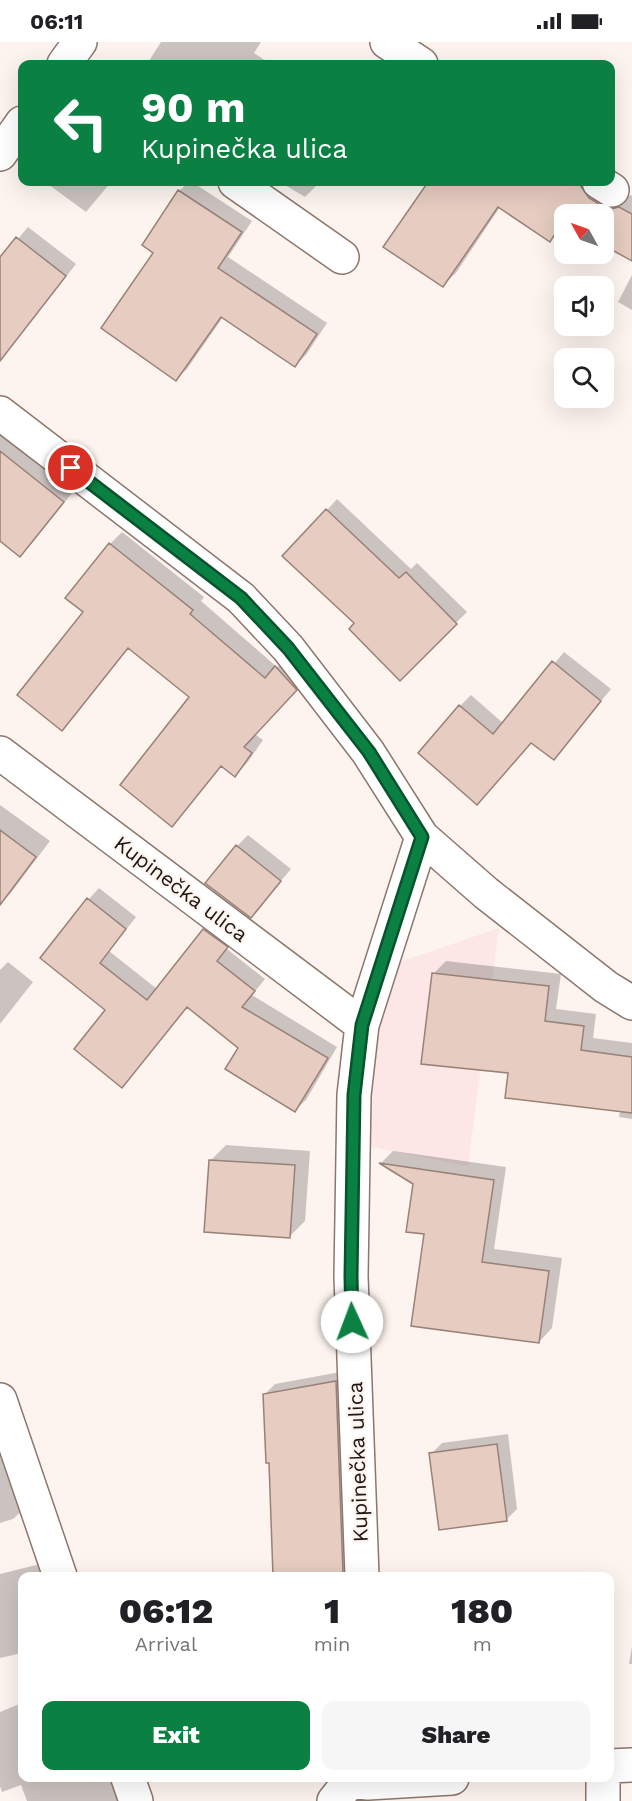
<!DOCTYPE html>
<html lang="en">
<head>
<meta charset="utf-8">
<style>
	:root { --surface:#fff; --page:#f6f6f6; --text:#202124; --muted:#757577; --accent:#0b8043 }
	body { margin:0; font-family:"Work Sans",sans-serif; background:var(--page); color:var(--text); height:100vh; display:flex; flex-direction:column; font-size:22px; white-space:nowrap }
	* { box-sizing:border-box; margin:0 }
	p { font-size:20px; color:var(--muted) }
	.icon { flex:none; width:33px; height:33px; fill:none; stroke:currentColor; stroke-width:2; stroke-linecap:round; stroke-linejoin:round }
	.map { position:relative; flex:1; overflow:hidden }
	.side { position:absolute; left:18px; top:1530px; width:596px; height:210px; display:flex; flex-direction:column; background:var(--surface); border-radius:12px; box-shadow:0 6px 24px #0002 }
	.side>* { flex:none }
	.guide { position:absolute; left:18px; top:18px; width:597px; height:126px; border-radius:12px; box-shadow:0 6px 24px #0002; background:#0b8043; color:#fff; overflow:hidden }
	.needle { width:39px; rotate:310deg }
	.tools { position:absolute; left:554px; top:162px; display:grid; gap:12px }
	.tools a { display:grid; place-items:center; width:60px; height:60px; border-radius:12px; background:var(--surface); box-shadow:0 6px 24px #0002; font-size:30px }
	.pin { position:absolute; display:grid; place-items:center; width:51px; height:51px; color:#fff; margin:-26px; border:3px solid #fff; border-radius:50%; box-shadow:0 2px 6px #0007 }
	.me { position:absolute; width:66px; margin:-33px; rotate:358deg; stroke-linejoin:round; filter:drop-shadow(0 0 4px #0008) }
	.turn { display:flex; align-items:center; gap:21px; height:126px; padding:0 24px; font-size:27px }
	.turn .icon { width:78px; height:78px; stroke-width:2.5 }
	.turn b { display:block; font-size:42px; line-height:51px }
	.eta { display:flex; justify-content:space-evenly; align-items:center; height:102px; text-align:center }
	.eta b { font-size:36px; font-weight:800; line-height:42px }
	.cta { display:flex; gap:12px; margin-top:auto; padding:12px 24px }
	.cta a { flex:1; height:69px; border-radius:12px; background:var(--accent); color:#fff; font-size:24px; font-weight:800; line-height:69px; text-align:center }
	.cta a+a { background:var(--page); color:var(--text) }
	.status { display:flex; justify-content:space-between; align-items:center; height:42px; padding:0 30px; background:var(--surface); direction:ltr }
	.status svg { height:16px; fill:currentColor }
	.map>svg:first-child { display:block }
</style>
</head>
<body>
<div class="status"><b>06:11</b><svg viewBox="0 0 49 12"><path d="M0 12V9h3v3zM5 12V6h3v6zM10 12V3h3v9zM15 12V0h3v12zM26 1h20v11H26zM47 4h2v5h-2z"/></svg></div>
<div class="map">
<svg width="632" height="1759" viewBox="0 0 632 1759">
	<rect width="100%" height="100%" fill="#fef4ef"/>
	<path fill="#fce6e6" d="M499,886L468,1124L361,1103L367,1022L394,922Z"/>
	<path fill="#0003" d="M161,0H261L254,11L266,19L264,22H147Z
		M45,140H111L86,170Z
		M189,140H192L252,179L228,215L327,281L306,313L295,323L223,275L187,327L176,337L155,210L179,149Z
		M280,140H320L305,155Z
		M438,140H598L624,155L632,153V217L603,202V172H564V182L550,198L500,165L456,231L443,243L435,144Z
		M28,185L76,222L20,294L10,304L0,297V218Z
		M632,233V268L618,260Z
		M0,386L76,446L33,500L20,513L0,497Z
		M337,457L411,527L417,521L467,570L400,636L356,581L327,468Z
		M122,490L204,555L201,559L277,625L288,614L308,635L255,692L263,698L247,721L235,733L222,723L172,783L192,655L129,605L74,675L62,687L85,570L110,502Z
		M564,610L611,647L554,716L532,699L488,750L460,664L471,653L504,682Z
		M0,763L50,799L10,852L0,862Z
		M248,793L291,827L251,874L237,804Z
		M99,846L136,875L109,909L157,947L204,888L215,877L237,894L227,907L265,937L252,953L337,1005L306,1058L295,1068L240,1005L188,964L122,1044L108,967L42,916L89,857Z
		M446,919L561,932L556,967L596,972L593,996L632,1001V1077L619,1075L620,1069L510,1030L433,932Z
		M8,920L33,940L0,982V928Z
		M226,1103L310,1109L305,1179L290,1194L211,1118Z
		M393,1109L506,1125L494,1207L562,1216L552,1286L539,1300L425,1191L414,1142L381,1121Z
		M346,1329L348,1534H289L271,1420L264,1353L275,1342Z
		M508,1392L517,1467L506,1478L431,1412L442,1401Z
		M0,1393L24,1467L13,1477L0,1481Z
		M44,1521L47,1534H22V1611L0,1616V1532Z
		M632,1604V1622H629Z
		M22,1661V1736H114L132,1759H27L21,1743L2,1750L0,1744V1670Z"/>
	<path fill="#e6ccc1" stroke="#998177" stroke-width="1.5" d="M428,140H578L589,156L602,164L611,167L619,165L632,172V219L603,203V172H564V182L562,181L550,200L498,165L443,245L383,205Z
		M178,148L242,190L218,226L317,292L295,325L221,275L176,339L101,286L153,211L142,203Z
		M16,195L66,234L0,319V215Z
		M0,409L64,460L20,515L0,499Z
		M326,467L399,536L406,530L457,582L400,639L349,587L354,581L282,514Z
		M109,501L193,568L190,572L265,636L275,624L297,648L244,705L252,711L235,735L221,724L172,785L120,743L189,655L128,606L62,689L17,653L83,570L65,556Z
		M552,619L601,659L554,718L531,701L477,763L418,711L459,663L493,692Z
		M0,788L36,815L0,863Z
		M236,803L281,839L251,876L205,841Z
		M87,856L126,887L100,921L147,958L203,887L228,905L217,919L255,949L242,965L328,1016L295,1070L225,1027L238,1006L187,965L122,1046L74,1007L105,968L40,916Z
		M432,931L549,944L545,979L584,984L581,1008L632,1015V1071L505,1056L508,1031L421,1022Z
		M209,1118L295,1123L290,1196L204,1190Z
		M379,1121L494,1138L482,1220L549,1229L539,1301L411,1284L424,1192L406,1190L413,1142Z
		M336,1339L343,1531L273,1534L269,1421H266L263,1352Z
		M497,1402L507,1479L439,1488L429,1411Z"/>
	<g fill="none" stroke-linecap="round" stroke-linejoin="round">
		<defs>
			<path id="street" d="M387,0L421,22
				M64,22L80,0
				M0,112L22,81
				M235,140L342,215
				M599,140L612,148
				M0,371L241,556L288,606L368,710L422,795L486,851L606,945L632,961
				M0,711L362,983
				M0,1358L60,1534
				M362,1534L351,1234L354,1053L362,983L422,795
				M609,1724L632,1723
				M128,1736L136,1759
				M603,1736V1759
				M334,1759L350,1739L368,1741L452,1736"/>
		</defs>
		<use href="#street" stroke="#8d766c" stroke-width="36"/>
		<use href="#street" stroke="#fff" stroke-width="33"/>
	</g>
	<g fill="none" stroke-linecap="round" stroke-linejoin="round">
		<defs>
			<path id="route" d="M71,426L241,556L288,606L369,710L422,795L362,983L354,1053L351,1234L352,1280"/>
		</defs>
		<use href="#route" stroke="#07532c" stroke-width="15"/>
		<use href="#route" stroke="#0b8043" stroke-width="10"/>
	</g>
	<g text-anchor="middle" stroke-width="4.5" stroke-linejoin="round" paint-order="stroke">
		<g font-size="21" fill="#1f1612" stroke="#fef4ef">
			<text transform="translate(181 847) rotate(37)" y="7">Kupinečka ulica</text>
			<text transform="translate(358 1420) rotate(-92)" y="7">Kupinečka ulica</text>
		</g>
	</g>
</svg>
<div class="tools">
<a><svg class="needle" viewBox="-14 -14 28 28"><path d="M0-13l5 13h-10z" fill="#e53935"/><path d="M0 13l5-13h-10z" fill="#757577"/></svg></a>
<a><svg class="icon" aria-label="sound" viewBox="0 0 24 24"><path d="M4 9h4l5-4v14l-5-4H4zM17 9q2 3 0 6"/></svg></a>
<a><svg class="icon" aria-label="search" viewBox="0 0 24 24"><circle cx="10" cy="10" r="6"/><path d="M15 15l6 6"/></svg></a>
</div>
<div class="pin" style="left:71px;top:426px;background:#d93025"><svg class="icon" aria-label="arrive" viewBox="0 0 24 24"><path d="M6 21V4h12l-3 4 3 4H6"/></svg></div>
<svg class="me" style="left:352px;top:1280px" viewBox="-20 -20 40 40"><circle r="19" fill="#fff"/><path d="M0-13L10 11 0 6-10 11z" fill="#0b8043"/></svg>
<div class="guide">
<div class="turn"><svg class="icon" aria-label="left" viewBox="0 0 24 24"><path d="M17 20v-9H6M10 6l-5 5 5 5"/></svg><div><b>90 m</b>Kupinečka ulica</div></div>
</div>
<section class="side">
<div class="eta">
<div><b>06:12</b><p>Arrival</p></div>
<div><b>1</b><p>min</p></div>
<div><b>180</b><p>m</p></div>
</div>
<div class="cta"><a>Exit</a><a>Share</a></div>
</section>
</div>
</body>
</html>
